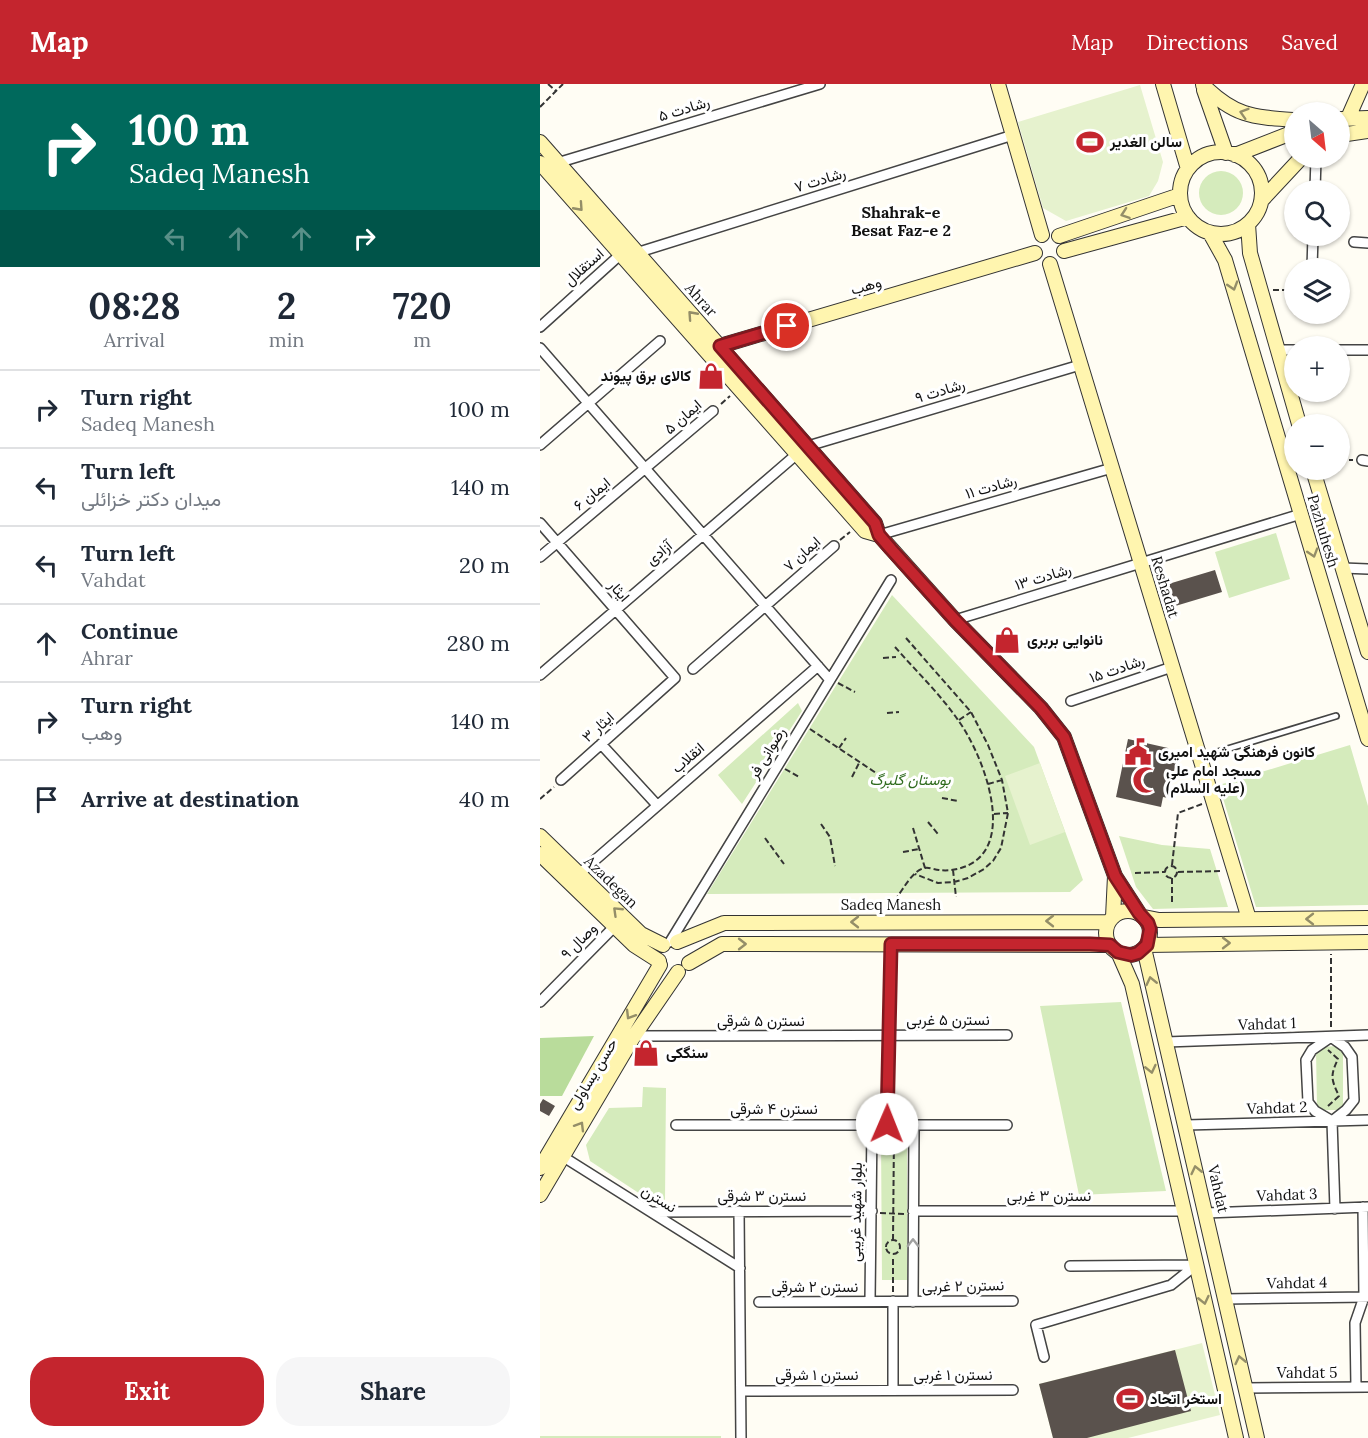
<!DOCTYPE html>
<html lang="en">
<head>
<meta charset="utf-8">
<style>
	:root { --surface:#fff; --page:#f6f6f7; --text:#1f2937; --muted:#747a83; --line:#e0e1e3; --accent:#c4252e }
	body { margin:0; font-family:Lora,Vazirmatn,serif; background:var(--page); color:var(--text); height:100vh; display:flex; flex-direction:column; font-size:22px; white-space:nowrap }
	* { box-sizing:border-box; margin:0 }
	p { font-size:20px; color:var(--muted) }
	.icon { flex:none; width:33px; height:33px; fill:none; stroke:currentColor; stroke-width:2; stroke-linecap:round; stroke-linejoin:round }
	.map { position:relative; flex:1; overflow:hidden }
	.sheet { display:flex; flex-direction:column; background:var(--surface); width:540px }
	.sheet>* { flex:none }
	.top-card { background:#00695c; color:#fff; overflow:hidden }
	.needle { width:39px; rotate:152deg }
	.fabs { position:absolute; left:744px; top:18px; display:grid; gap:12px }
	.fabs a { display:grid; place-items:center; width:66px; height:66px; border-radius:50%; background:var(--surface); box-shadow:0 2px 4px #0004; font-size:30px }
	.pin { position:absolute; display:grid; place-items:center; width:51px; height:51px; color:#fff; margin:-26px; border:3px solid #fff; border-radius:50%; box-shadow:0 2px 6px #0007 }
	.me { position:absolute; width:66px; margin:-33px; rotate:1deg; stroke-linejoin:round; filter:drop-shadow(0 0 4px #0008) }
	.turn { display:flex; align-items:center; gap:21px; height:126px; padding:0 30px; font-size:27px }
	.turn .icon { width:78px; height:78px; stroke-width:2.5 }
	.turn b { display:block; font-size:42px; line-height:51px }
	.lanes { display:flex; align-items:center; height:57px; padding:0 30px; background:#0003; justify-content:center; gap:30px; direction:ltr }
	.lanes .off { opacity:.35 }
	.eta { display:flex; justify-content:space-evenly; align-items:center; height:102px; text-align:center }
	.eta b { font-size:36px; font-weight:700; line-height:42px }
	.action { display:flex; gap:12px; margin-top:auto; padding:12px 30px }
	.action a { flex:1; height:69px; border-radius:24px; background:var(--accent); color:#fff; font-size:24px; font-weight:700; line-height:69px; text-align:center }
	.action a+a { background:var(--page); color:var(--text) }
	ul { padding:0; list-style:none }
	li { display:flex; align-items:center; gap:18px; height:78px; padding:0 30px; border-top:2px solid var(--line) }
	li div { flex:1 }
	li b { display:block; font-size:22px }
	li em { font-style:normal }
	header { display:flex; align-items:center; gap:36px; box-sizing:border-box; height:84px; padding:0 30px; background:var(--accent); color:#fff }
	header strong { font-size:28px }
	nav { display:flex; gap:33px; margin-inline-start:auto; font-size:21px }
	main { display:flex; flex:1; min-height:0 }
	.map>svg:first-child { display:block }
</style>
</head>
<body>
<header>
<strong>Map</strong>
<nav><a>Map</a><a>Directions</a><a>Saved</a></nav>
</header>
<main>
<section class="sheet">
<div class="top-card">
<div class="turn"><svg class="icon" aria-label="right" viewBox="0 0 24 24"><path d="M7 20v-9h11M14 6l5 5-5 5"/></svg><div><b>100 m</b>Sadeq Manesh</div></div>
<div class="lanes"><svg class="icon off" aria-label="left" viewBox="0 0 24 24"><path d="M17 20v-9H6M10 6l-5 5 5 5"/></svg><svg class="icon off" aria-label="ahead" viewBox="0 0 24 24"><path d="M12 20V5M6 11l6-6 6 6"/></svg><svg class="icon off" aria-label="ahead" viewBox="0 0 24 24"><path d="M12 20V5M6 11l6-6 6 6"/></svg><svg class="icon" aria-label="right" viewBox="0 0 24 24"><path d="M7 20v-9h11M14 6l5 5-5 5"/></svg></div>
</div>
<div class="eta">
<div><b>08:28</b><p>Arrival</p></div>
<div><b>2</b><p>min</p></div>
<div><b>720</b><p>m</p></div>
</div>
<ul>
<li><svg class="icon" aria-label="right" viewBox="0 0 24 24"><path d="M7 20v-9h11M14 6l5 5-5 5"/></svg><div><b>Turn right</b><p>Sadeq Manesh</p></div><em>100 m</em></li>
<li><svg class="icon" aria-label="left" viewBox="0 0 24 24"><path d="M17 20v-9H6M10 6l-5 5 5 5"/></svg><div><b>Turn left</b><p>میدان دکتر خزائلی</p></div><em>140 m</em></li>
<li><svg class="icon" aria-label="left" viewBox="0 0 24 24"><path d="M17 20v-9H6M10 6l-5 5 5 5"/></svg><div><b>Turn left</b><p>Vahdat</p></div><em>20 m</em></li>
<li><svg class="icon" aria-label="ahead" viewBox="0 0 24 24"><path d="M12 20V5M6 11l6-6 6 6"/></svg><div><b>Continue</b><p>Ahrar</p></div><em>280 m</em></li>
<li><svg class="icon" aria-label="right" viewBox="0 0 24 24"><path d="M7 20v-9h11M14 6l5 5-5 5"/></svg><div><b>Turn right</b><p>وهب</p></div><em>140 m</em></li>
<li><svg class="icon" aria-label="arrive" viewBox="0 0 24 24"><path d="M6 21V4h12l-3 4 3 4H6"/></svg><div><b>Arrive at destination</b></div><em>40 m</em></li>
</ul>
<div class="action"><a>Exit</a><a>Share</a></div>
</section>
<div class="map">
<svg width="828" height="1354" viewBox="0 0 828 1354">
	<rect width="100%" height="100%" fill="#fffdf4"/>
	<path fill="#d5ebbc" d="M659 109a22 22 0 1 1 44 0a22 22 0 1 1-44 0Z
		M736,449L750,495L689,514L675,468Z
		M352,511L494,663L543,796L530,808L167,810Z
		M258,619L262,627L202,720L178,691Z
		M810,661L828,722V821L716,823L679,701Z
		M579,752L622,761L670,765L688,823L613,825L596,803Z
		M581,918L626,1107L539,1111L500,922Z
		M798,962L803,967V1022L799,1026H782L777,1022L776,967L781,963Z
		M103,1003L126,1004L125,1117L117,1121L50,1077L46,1061L69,1024L102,1023Z
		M367,1054V1196H342L341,1055Z
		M0,1352H181V1354H0Z"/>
	<path fill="#b9dc9b" d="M54,952L22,1012H0V954Z"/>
	<path fill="#e6f2ce" d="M600,1L623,78L618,97L609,112L526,137L503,124L478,38Z
		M500,679L525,748L490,761L465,692Z
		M662,1259L680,1331L588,1354H513L499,1300Z"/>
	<path fill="#5a524d" d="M675,486L682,508L632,523L625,501Z
		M588,655L628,664L630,670L629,678L636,679L628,714L623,713L621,723L576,713Z
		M3,1015L15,1022L9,1032L0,1027V1020Z
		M635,1266L651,1327L547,1354H513L499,1300Z"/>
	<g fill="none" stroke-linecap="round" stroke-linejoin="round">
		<defs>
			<path id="lane" d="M661,673L796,632"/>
			<path id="street" d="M17,79L280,0
				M775,106L776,74
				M814,158L828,159
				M96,169L473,51
				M772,184L773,152
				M0,243L81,170
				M0,264L290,596
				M737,266H754
				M800,266H828
				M0,361L120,257
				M268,362L540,281
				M822,376L828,377
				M0,439L135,594L21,696
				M339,451L572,384
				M0,473L173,327
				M803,484L828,485
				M415,536L761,430
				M153,585L294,462
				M0,591L257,370
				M531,617L632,583
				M61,660L117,721
				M39,790L278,582
				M130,858L351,496
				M0,918L74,843
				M94,952L467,951
				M791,953L805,963L812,973L814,1016L806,1026L792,1037L775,1027L768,1018L766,976L772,966Z
				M626,958L828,951
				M792,1037L795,1125
				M347,1040L351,860
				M136,1041H467
				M646,1041L828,1036
				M22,1072L200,1184
				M199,1127L201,1354
				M373,1127H644
				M112,1128L332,1127
				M666,1129L828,1123
				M530,1182L656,1181
				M685,1215L828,1213
				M330,1217L332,1040
				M353,1217V1306
				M219,1218L473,1217
				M373,1218L374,1041
				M504,1273L496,1241L631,1201L656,1181
				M816,1303L815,1239L824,1213L823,1123
				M706,1304L828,1303
				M201,1307L473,1306"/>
			<path id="secondary" d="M458,0L502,151
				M623,0L648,85
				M663,1C694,32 712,33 754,36
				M664,6L686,69
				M808,34L823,0
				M800,35L828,34
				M800,51L828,47
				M0,58L335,439L339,451L415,536L501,624L524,653L575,792L599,829
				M640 109a41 41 0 1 1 82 0a41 41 0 1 1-82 0Z
				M695,71L754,48
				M0,79L325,447L339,451
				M721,117L761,74
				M708,140L710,169L759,340
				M670,149L685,176L828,655
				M519,152L640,111
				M524,167L648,133
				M510,180L709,835
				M174,268L180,262L495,169
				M773,386L828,568
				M0,752L101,850L123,861
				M0,770L94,861L119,877
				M566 849a22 22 0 1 1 44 0a22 22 0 1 1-44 0Z
				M573,833L575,792
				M604,833L619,836L828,834
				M137,858L184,839L569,838
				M607,861L828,858
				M604,864L717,1354
				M578,868L592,900L696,1354
				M149,879L182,860L570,861
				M0,1084L120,881
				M0,1111L94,952L138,888"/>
		</defs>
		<use href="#lane" stroke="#444" stroke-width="8"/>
		<use href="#street" stroke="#444" stroke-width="12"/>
		<use href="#secondary" stroke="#333" stroke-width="16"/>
		<path stroke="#333" stroke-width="2" stroke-dasharray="6 3" stroke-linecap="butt" d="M8,0L16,7
			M0,23L23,0
			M733,206H754
			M181,320L190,312
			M800,376H813
			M300,456L310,448
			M366,554L431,628L448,661L462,696L468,729L461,764L453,777L444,785L428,794L414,798L398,799L375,790
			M355,563C376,587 400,610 418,636C440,666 470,740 441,772C431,783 413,788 399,786C395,786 389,783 385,784C373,786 364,804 357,813
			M343,574L356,573
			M298,599L315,608
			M347,629L359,628
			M419,636L431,628
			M270,645L354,701
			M299,664L306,654
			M245,685L259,693
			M312,693L320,677
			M448,700L462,696
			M402,714L418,717
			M0,715L14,703
			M454,730L468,729
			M388,738L398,750
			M281,740L290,753L295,782
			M373,744L385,784
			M225,754L244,780
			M363,768L379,765
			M632,781L638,729L662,720
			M625 788a6 6 0 1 1 12 0a6 6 0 1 1-12 0Z
			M413,786L416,813
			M638,788L682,787
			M595,789L625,788
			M632,794V819
			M791,943V870
			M788,1022L799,1012C791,995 790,992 798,975L788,966
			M340,1129L364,1130
			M346 1163a7 7 0 1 1 14 0a7 7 0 1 1-14 0Z
			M353,1156L354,1051
			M353,1208V1172"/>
		<use href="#lane" stroke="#fff" stroke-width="4.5"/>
		<use href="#street" stroke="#fff" stroke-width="9"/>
		<use href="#secondary" stroke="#fff5af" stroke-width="14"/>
	</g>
	<defs><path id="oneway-chevron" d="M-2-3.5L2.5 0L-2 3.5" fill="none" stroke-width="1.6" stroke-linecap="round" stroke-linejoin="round" transform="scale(1.5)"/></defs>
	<g stroke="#948e68">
		<use href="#oneway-chevron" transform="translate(704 29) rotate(-163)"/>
		<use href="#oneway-chevron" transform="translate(39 123) rotate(48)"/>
		<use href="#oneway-chevron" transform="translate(585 130) rotate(161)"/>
		<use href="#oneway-chevron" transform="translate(693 202) rotate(73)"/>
		<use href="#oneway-chevron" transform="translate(152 231) rotate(-132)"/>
		<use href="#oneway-chevron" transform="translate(773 469) rotate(73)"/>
		<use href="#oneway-chevron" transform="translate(77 827) rotate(-136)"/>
		<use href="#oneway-chevron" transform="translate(770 835) rotate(180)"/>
		<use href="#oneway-chevron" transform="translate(510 837) rotate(180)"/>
		<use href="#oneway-chevron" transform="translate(315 838) rotate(180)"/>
		<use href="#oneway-chevron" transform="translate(686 859)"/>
		<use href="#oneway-chevron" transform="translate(202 860)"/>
		<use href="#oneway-chevron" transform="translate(611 897) rotate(-103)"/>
		<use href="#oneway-chevron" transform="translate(90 931) rotate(121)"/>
		<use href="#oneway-chevron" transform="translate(611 985) rotate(77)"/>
		<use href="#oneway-chevron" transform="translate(40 1042) rotate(-59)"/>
		<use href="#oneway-chevron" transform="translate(656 1086) rotate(-103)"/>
		<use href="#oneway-chevron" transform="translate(664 1216) rotate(77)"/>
		<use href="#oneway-chevron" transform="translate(700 1276) rotate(-103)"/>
	</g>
	<use stroke="#a0a0a0" href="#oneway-chevron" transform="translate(373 1159) rotate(-90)"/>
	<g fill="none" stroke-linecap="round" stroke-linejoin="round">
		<defs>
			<path id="route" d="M247,242L180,262L335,439L339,451L351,465L415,536L501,624L524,653L575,792L599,829L608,839L610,845L607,861L598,869L591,871L578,868L570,861L550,860H351L347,1040"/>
		</defs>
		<use href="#route" stroke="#7f181e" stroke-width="15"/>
		<use href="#route" stroke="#c4252e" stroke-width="10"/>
	</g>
	<defs>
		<symbol id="stadium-bare" viewBox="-9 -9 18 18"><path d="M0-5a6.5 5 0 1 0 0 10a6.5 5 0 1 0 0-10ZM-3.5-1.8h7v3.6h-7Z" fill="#c4252e" stroke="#fff" stroke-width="2.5" paint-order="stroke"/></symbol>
		<symbol id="shop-bare" viewBox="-9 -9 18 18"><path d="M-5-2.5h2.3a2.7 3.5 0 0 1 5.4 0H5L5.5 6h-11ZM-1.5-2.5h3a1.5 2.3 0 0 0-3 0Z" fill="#c4252e" stroke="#fff" stroke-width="2.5" paint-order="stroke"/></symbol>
		<symbol id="civic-bare" viewBox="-9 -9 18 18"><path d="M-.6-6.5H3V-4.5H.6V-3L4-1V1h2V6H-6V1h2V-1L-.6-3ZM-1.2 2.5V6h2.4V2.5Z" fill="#c4252e" stroke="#fff" stroke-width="2.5" paint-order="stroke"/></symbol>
		<symbol id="mosque-bare" viewBox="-9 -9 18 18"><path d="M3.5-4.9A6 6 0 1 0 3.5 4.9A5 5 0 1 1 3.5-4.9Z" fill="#c4252e" stroke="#fff" stroke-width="2.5" paint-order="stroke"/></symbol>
	</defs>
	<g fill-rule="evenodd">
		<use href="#stadium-bare" x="531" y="39" width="38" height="38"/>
		<use href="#shop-bare" x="152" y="273" width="38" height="38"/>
		<use href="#shop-bare" x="448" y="537" width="38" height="38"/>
		<use href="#civic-bare" x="579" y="649" width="38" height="38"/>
		<use href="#mosque-bare" x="587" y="677" width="38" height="38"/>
		<use href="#shop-bare" x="87" y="950" width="38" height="38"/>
		<use href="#stadium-bare" x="571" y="1296" width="38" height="38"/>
	</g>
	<g text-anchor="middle" stroke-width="6" stroke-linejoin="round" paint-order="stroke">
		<g font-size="15" fill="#111" stroke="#fff">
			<text transform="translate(144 25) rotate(-17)" y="5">رشادت ۵</text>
			<text transform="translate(280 96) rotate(-17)" y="5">رشادت ۷</text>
			<text transform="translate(44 183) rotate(-42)" y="5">استقلال</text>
			<text transform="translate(326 202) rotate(-16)" y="5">وهب</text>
			<text transform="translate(161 216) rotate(48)" y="5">Ahrar</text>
			<text transform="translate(400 307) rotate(-17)" y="5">رشادت ۹</text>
			<text transform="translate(143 333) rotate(-41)" y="5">ایمان ۵</text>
			<text transform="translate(451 403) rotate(-16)" y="5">رشادت ۱۱</text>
			<text transform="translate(52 410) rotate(-39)" y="5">ایمان ۶</text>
			<text transform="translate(783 447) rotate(73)" y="5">Pazhuhesh</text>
			<text transform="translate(119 469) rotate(-40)" y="5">آزادی</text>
			<text transform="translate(262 470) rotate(-42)" y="5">ایمان ۷</text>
			<text transform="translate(503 493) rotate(-17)" y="5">رشادت ۱۳</text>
			<text transform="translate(625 503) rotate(73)" y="5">Reshadat</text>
			<text transform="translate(79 507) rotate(49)" y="5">ایثار</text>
			<text transform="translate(577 585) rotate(-19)" y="5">رشادت ۱۵</text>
			<text transform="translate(58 643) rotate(-42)" y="5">ایثار ۳</text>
			<text transform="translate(227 669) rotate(-59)" y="5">رضوانی فر</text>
			<text transform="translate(148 674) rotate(-41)" y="5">انقلاب</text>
			<text transform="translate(71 798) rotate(44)" y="5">Azadegan</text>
			<text x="351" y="826">Sadeq Manesh</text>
			<text transform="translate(39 857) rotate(-45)" y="5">وصال ۹</text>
			<text x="408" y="941">نسترن ۵ غربی</text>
			<text x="221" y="942">نسترن ۵ شرقی</text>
			<text transform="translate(727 940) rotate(-2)" y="5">Vahdat 1</text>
			<text transform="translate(53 990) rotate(-59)" y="5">حسن یساولی</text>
			<text transform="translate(737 1024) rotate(-2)" y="5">Vahdat 2</text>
			<text x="234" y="1030">نسترن ۴ شرقی</text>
			<text transform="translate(678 1105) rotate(77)" y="5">Vahdat</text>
			<text transform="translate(747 1111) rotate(-2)" y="5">Vahdat 3</text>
			<text x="222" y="1117">نسترن ۳ شرقی</text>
			<text x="509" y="1117">نسترن ۳ غربی</text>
			<text transform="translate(119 1115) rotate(32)" y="5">نسترن</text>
			<text transform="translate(316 1128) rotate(-89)" y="5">بلوار شهید غریبی</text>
			<text transform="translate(757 1199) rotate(-1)" y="5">Vahdat 4</text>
			<text transform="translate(423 1202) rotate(-1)" y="5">نسترن ۲ غربی</text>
			<text x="275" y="1208">نسترن ۲ شرقی</text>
			<text x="767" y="1294">Vahdat 5</text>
			<text x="277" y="1296">نسترن ۱ شرقی</text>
			<text x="413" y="1296">نسترن ۱ غربی</text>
		</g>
		<g font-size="15" font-weight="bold" fill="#111" stroke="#fff" text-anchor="start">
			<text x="570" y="63">سالن الغدیر</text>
			<text x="151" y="297" text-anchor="end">کالای برق پیوند</text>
			<text x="487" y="561">نانوایی بربری</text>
			<text x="618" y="673">کانون فرهنگی شهید امیری</text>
			<text x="626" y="692">مسجد امام علی<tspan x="626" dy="17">(علیه السلام)</tspan></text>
			<text x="126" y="974">سنگکی</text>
			<text x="610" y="1320">استخر اتحاد</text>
		</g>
		<g font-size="15" font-style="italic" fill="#2f6b1e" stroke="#fff">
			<text x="370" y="701">بوستان گلبرگ</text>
		</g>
		<g font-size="16" font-weight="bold" fill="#111" stroke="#fff">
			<text x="361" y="134">Shahrak-e<tspan x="361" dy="18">Besat Faz-e 2</tspan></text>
		</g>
	</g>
</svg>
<div class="fabs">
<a><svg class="needle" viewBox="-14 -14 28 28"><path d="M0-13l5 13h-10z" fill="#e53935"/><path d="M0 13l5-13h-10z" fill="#747a83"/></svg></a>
<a><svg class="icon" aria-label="search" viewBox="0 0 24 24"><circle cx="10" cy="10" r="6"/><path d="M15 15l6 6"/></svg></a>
<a><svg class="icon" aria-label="layers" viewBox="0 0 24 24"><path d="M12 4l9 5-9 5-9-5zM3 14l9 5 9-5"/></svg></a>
<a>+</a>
<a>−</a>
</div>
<div class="pin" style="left:247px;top:242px;background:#d93025"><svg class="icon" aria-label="arrive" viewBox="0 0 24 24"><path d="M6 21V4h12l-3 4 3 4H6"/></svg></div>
<svg class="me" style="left:347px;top:1040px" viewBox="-20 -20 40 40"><circle r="19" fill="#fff"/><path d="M0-13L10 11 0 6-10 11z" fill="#c4252e"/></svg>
</div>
</main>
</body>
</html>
